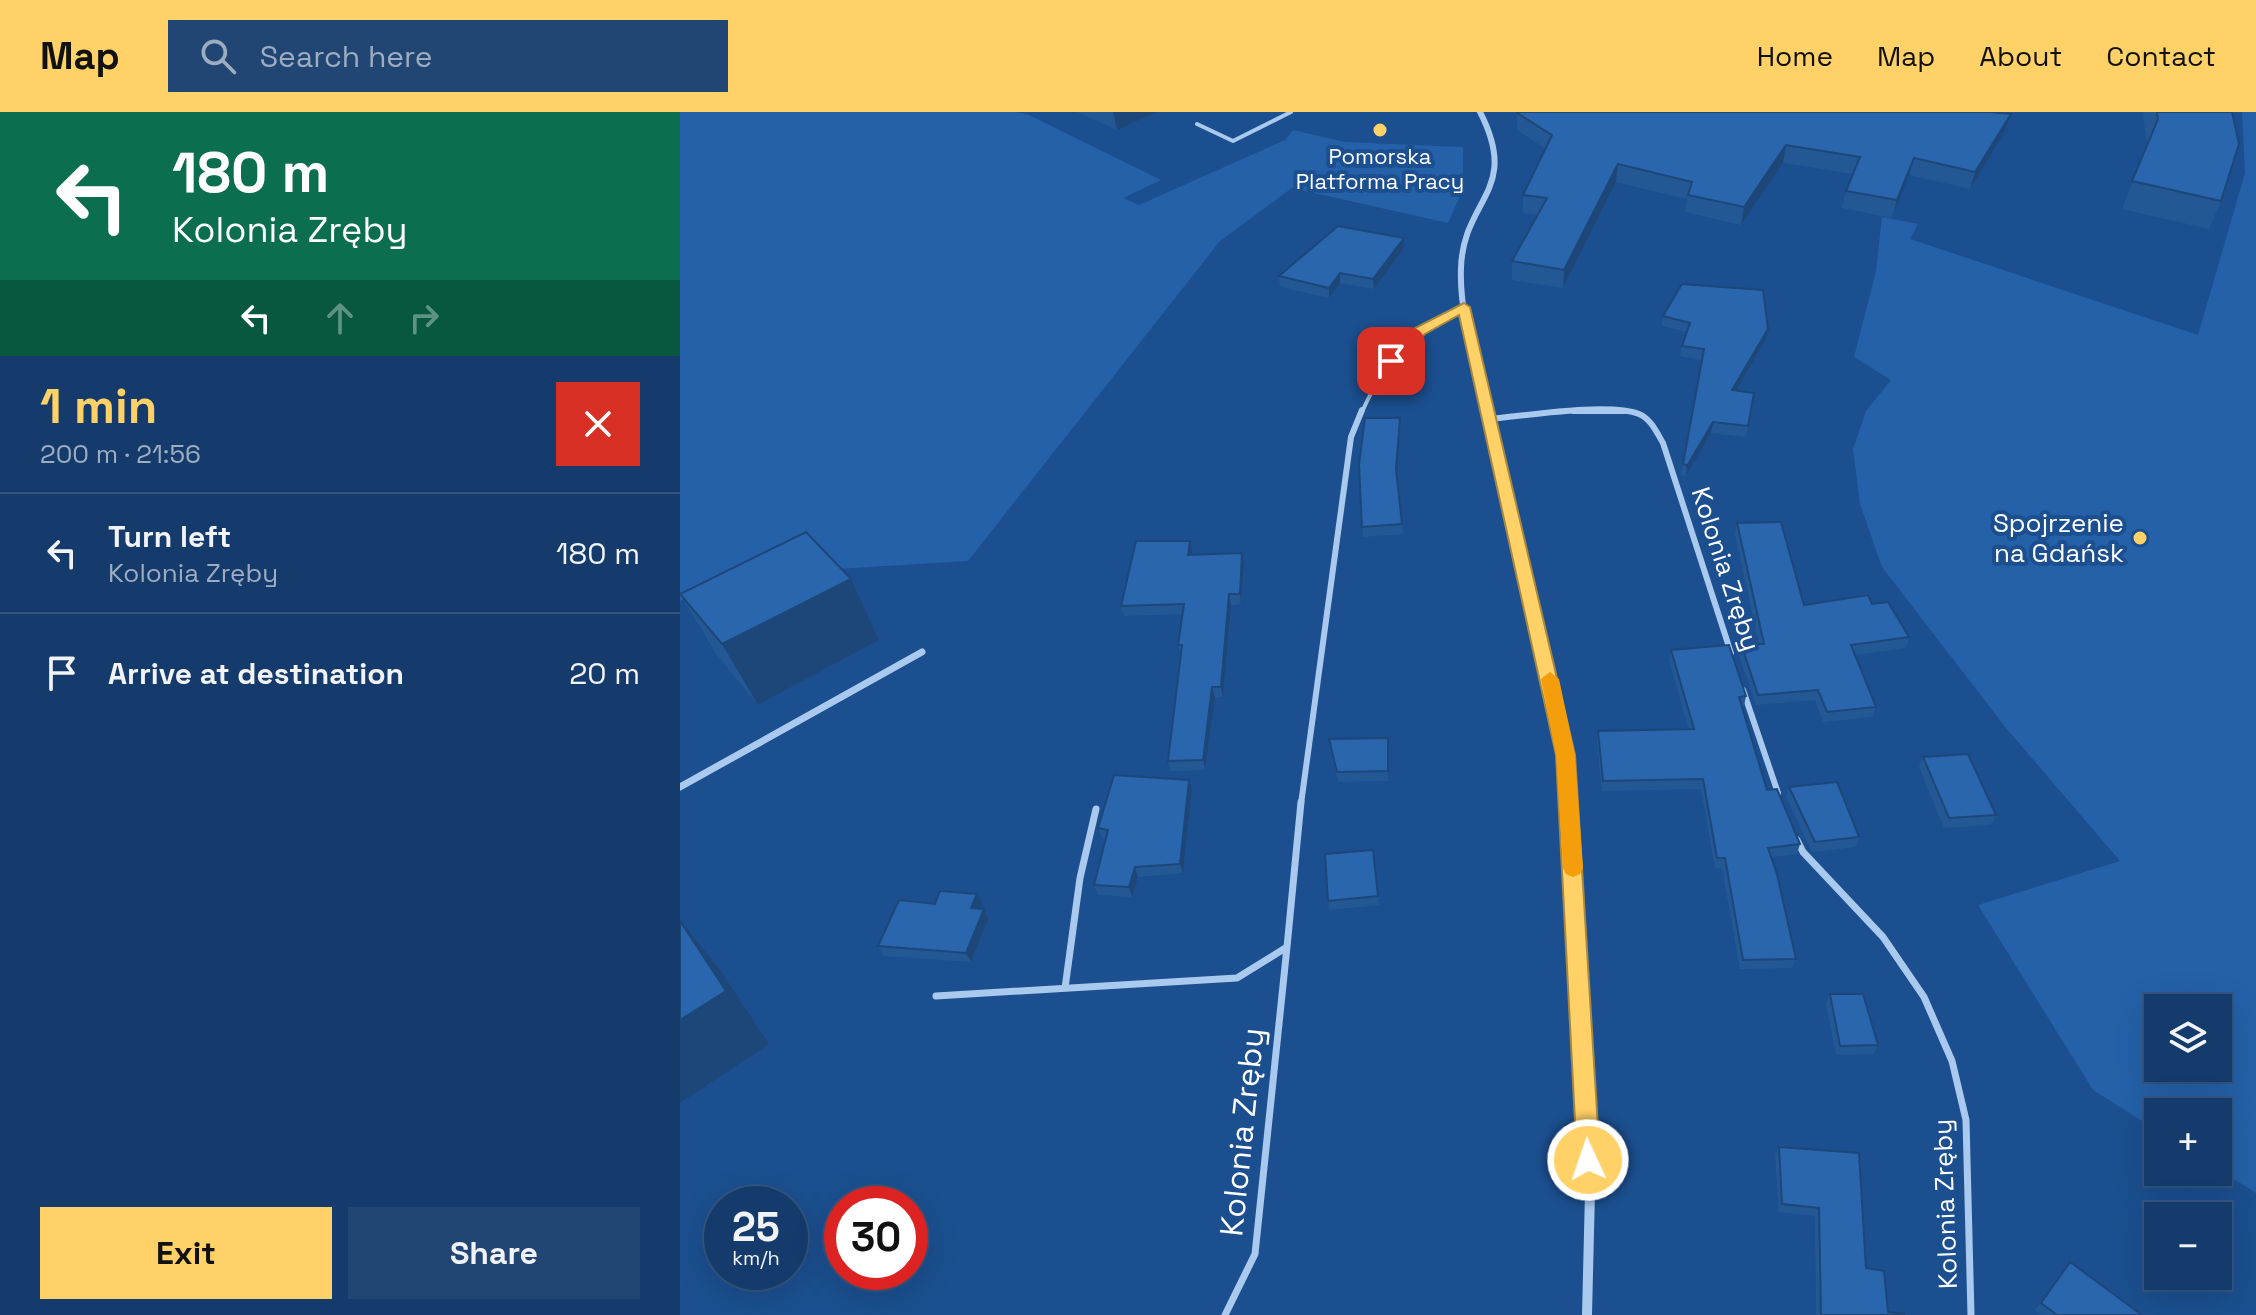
<!DOCTYPE html>
<html lang="en">
<head>
<meta charset="utf-8">
<style>
	:root { --surface:#143b6b; --page:#214673; --text:#f1f3f6; --muted:#9dadc1; --line:#33557e; --accent:#ffd166 }
	body { margin:0; font-family:"Space Grotesk",sans-serif; background:var(--page); color:var(--text); height:100vh; display:flex; flex-direction:column; font-size:30px; white-space:nowrap }
	* { box-sizing:border-box; margin:0 }
	p { font-size:26px; color:var(--muted) }
	.icon { flex:none; width:44px; height:44px; fill:none; stroke:currentColor; stroke-width:2; stroke-linecap:round; stroke-linejoin:round }
	.map { position:relative; flex:1; overflow:hidden }
	.sheet { display:flex; flex-direction:column; background:var(--surface); width:680px }
	.sheet>* { flex:none }
	.banner { background:#0b6e4f; color:#fff; overflow:hidden }
	.fabs { position:absolute; left:1464px; top:882px; display:grid; gap:16px }
	.fabs a { display:grid; place-items:center; width:88px; height:88px; border-radius:0px; background:var(--surface); box-shadow:0 8px 32px #0002,0 0 0 2px var(--line); font-size:40px }
	.speed { position:absolute; left:24px; top:1074px; display:flex; gap:16px; font-size:40px; font-weight:700; text-align:center }
	.speed>* { display:grid; place-content:center; width:104px; height:104px; border-radius:50%; background:var(--surface); box-shadow:0 8px 32px #0002,0 0 0 2px var(--line); line-height:1 }
	.speed small { font-size:20px; font-weight:400 }
	.speed .limit { border:12px solid #d22; background:#fff; color:#111 }
	.pin { position:absolute; display:grid; place-items:center; width:68px; height:68px; color:#fff; margin:-34px; border-radius:16px; box-shadow:0 4px 12px #0006 }
	.me { position:absolute; width:88px; margin:-44px; rotate:357deg; stroke-linejoin:round; filter:drop-shadow(0 0 6px #0008) }
	.turn { display:flex; align-items:center; gap:28px; height:168px; padding:0 40px; font-size:36px }
	.turn .icon { width:104px; height:104px; stroke-width:2.5 }
	.turn b { display:block; font-size:56px; line-height:68px }
	.lanes { display:flex; align-items:center; height:76px; padding:0 40px; background:#0003; justify-content:center; gap:40px; direction:ltr }
	.lanes .off { opacity:.35 }
	.round { display:grid; place-items:center; flex:none; width:84px; height:84px; border-radius:0px; background:var(--page) }
	.overview { display:flex; align-items:center; justify-content:space-between; height:136px; padding:0 40px }
	h1 { font-size:48px; font-weight:800; line-height:60px; color:var(--accent) }
	.primary-button { display:flex; gap:16px; margin-top:auto; padding:16px 40px }
	.primary-button a { flex:1; height:92px; border-radius:0px; background:var(--accent); color:#111; font-size:32px; font-weight:800; line-height:92px; text-align:center }
	.primary-button a+a { background:var(--page); color:var(--text) }
	ul { padding:0; list-style:none }
	li { display:flex; align-items:center; gap:24px; height:120px; padding:0 40px; border-top:2px solid var(--line) }
	li div { flex:1 }
	li b { display:block; font-size:30px }
	li em { font-style:normal }
	header { display:flex; align-items:center; gap:48px; box-sizing:border-box; height:112px; padding:0 40px; background:var(--accent); color:#111 }
	header strong { font-size:38px }
	nav { display:flex; gap:44px; margin-inline-start:auto; font-size:28px }
	.search { width:560px; height:72px; background:var(--page); display:flex; align-items:center; gap:20px; box-sizing:border-box; padding:0 28px; border-radius:0px; color:var(--muted); font-size:30px }
	main { display:flex; flex:1; min-height:0 }
	.map>svg:first-child { display:block }
</style>
</head>
<body>
<header>
<strong>Map</strong>
<div class="search"><svg class="icon" aria-label="search" viewBox="0 0 24 24"><circle cx="10" cy="10" r="6"/><path d="M15 15l6 6"/></svg>Search here</div>
<nav><a>Home</a><a>Map</a><a>About</a><a>Contact</a></nav>
</header>
<main>
<section class="sheet">
<div class="banner">
<div class="turn"><svg class="icon" aria-label="left" viewBox="0 0 24 24"><path d="M17 20v-9H6M10 6l-5 5 5 5"/></svg><div><b>180 m</b>Kolonia Zręby</div></div>
<div class="lanes"><svg class="icon" aria-label="left" viewBox="0 0 24 24"><path d="M17 20v-9H6M10 6l-5 5 5 5"/></svg><svg class="icon off" aria-label="ahead" viewBox="0 0 24 24"><path d="M12 20V5M6 11l6-6 6 6"/></svg><svg class="icon off" aria-label="right" viewBox="0 0 24 24"><path d="M7 20v-9h11M14 6l5 5-5 5"/></svg></div>
</div>
<div class="overview"><div><h1>1 min</h1><p>200 m · 21:56</p></div><a class="round" style="background:#d93025;color:#fff"><svg class="icon" aria-label="close" viewBox="0 0 24 24"><path d="M6 6l12 12M18 6L6 18"/></svg></a></div>
<ul>
<li><svg class="icon" aria-label="left" viewBox="0 0 24 24"><path d="M17 20v-9H6M10 6l-5 5 5 5"/></svg><div><b>Turn left</b><p>Kolonia Zręby</p></div><em>180 m</em></li>
<li><svg class="icon" aria-label="arrive" viewBox="0 0 24 24"><path d="M6 21V4h12l-3 4 3 4H6"/></svg><div><b>Arrive at destination</b></div><em>20 m</em></li>
</ul>
<div class="primary-button"><a>Exit</a><a>Share</a></div>
</section>
<div class="map">
<svg width="1576" height="1203" viewBox="0 0 1576 1203">
	<rect width="100%" height="100%" fill="#1b4f8f"/>
	<path fill="#2461a8" fill-rule="evenodd" d="M0,0H336L349,3L481,68L443,86L459,93L605,28L613,18L665,30L783,35V77L768,111L612,76L540,129L288,449L43,464L0,489Z
		M1562,0H1576V1081L1538,1057V1000H1478V1019L1413,978L1298,793L1440,749L1326,616L1202,455L1180,392L1173,337L1186,299L1211,268L1174,245L1196,159L1202,105L1238,112L1230,127L1518,223L1565,61ZM1478,896H1538V956H1478Z"/>
	<g fill="none" stroke-linecap="round" stroke-linejoin="round">
		<path stroke="#a9c9ee" stroke-width="4" d="M517,12L553,29L611,0
			M682,300C708,242 728,224 784,195
			M893,300H951"/>
		<path stroke="#a9c9ee" stroke-width="6" d="M809,307C844,304 929,290 959,302C971,307 977,321 983,331L1051,541
			M1063,578L1098,681
			M621,692L671,325L682,298"/>
		<path stroke="#a9c9ee" stroke-width="7" d="M1117,728L1123,740L1203,825L1244,885L1272,949L1286,1008L1291,1203
			M385,876L400,766L416,697
			M256,884L557,866L607,835L621,690
			M545,1203L575,1142L607,835"/>
		<path stroke="#a9c9ee" stroke-width="6" d="M800,0C841,80 783,86 781,156C779,204 797,254 808,300"/>
		<path stroke="#a9c9ee" stroke-width="7" d="M807,298L885,643L888,692
			M0,675L242,540"/>
		<path stroke="#a9c9ee" stroke-width="10" d="M888,690L910,1080L907,1203"/>
	</g>
	<path fill="#245895" d="M397,0H477L437,18Z
		M834,0H1310L1331,2L1325,19L1290,77L1229,63L1212,106L1162,96L1166,79L1173,62L1103,51L1061,113L1005,100L1007,87L936,70L883,176L832,168V149L858,103L843,101V83L866,37L837,18V3Z
		M1464,0H1552L1541,89L1529,117L1442,97L1467,33L1463,4Z
		M724,126V136L694,177L660,171L649,186L600,175L599,164Z
		M983,204L1086,227L1056,279L1074,281L1066,325L1031,321L1006,364L1001,363L1022,248L1000,244L1002,234L1007,220L982,214Z
		M720,317L717,364L723,422L683,425L679,352Z
		M1057,411L1124,493L1192,492L1229,525L1226,536L1175,543L1196,595L1192,605L1143,610L1135,588L1076,593L1059,543L1061,532H1079L1055,422Z
		M510,429L511,443L564,452L561,492L551,493L543,585L535,586L525,658L490,659L488,649L501,543L498,533L503,502L444,504L441,494Z
		M171,467L199,528L78,593L37,543L0,482Z
		M991,538L1066,584L1064,594H1062L1087,678L1120,732L1117,742L1091,745L1116,847L1112,856L1060,857L1042,756H1035L1021,677L922,679L917,629L918,619L1009,618L989,548Z
		M708,626V669L658,670L649,627Z
		M1243,645L1316,703L1311,713L1264,716L1239,655Z
		M1109,675L1179,725L1176,735L1132,740L1106,685Z
		M512,678L503,761L458,765L452,785L418,783L414,773L426,727L422,726L418,716Z
		M698,784L699,793L649,798L648,789Z
		M302,791L299,797L308,807L291,850L204,844L198,834L255,792Z
		M1150,882L1198,933L1194,942L1156,943L1146,892Z
		M1099,1035L1186,1156L1208,1200L1224,1203H1136L1135,1104L1099,1100L1095,1043Z
		M1390,1150L1462,1203H1361L1355,1198L1383,1158Z"/>
	<path fill="#1d4779" d="M433,0H477L437,18Z
		M1331,2L1325,19L1290,77L1295,60Z
		M1106,33L1103,51L1061,113L1064,95Z
		M1234,46L1229,63L1212,106L1217,88Z
		M938,52L936,70L883,176L884,158Z
		M724,126V136L694,177L693,167Z
		M660,161V171L649,186V176Z
		M1088,217L1086,227L1050,289L1052,278Z
		M720,306V317L717,368L716,357Z
		M1033,310L1031,321L1006,364L1007,354Z
		M510,429L512,439L510,453L508,443Z
		M562,441L564,452L561,492L560,482Z
		M171,467L199,528L78,593L42,532Z
		M549,482L551,493L543,585L541,575Z
		M532,575L535,586L525,658L523,648Z
		M509,668L512,678L503,761L500,752Z
		M455,755L458,765L452,785L449,775Z
		M297,782L302,791L296,805L291,796Z
		M304,797L308,807L291,850L286,841Z
		M0,808L40,858L89,932L0,991Z"/>
	<path fill="#2a66ad" stroke="#1d4779" stroke-width="2" d="M840,0H1310L1331,2L1295,60L1234,46L1217,88L1166,79L1180,45L1106,33L1064,95L1008,83L1012,70L938,52L884,158L832,149L867,86L843,83L872,23L837,1Z
		M1477,0H1552L1559,32L1541,89L1452,69L1478,7Z
		M658,114L724,126L693,167L660,161L649,176L599,164Z
		M1002,172L1083,178L1088,217L1052,278L1074,281L1068,314L1033,310L1007,354L1003,352L1024,237L1002,234L1010,211L983,204Z
		M685,306H720L716,357L722,412L682,415L679,352Z
		M1101,410L1124,493L1188,483L1192,492L1208,490L1229,525L1171,533L1196,595L1147,600L1138,578L1078,583L1061,532H1084L1057,411Z
		M126,420L171,467L42,532L0,482Z
		M456,429H510L508,443L562,441L560,482H549L541,575H532L523,648L488,649L502,533H498L504,492L441,494Z
		M1049,533L1066,584L1059,585L1087,678L1097,677L1120,732L1088,736L1097,762L1116,847L1063,848L1045,746H1037L1023,667L923,669L918,619L1014,617L991,538Z
		M708,626V659L657,660L649,627Z
		M1288,642L1316,703L1269,706L1243,645Z
		M434,663L509,668L500,752L455,755L449,775L414,773L428,718L418,716Z
		M1157,670L1179,725L1135,730L1109,675Z
		M693,738L698,784L648,789L645,742Z
		M260,779L297,782L291,796L304,797L286,841L198,834L219,788L255,792Z
		M0,809L46,879L0,908Z
		M1150,882H1183L1198,933L1160,934Z
		M1099,1035L1179,1041L1186,1156L1204,1159L1208,1200L1224,1202V1203H1141L1139,1096L1102,1092Z
		M1390,1150L1462,1203H1377L1361,1191Z"/>
	<path fill="#ffd166" stroke="#a68842" stroke-width="2" d="M784,191L790,195L895,643L920,1048L916,1056L908,1060L900,1056L897,1048L876,643L779,203L745,222L716,252L711,253L704,249L735,216Z"/>
	<path fill="#f59e0b" d="M870,560L879,567L895,643L903,756L900,762L893,765L886,762L883,756L876,643L861,567Z"/>
	<g fill="#ffd166" stroke="#1b4f8f" stroke-width="3">
		<circle cx="700" cy="18" r="8"/>
		<circle cx="1460" cy="426" r="8"/>
	</g>
	<g text-anchor="middle" stroke-width="8" stroke-linejoin="round" paint-order="stroke">
		<g font-size="22" fill="#fff" stroke="#1b4f8f">
			<text x="700" y="52">Pomorska<tspan x="700" dy="25">Platforma Pracy</tspan></text>
		</g>
		<g font-size="26" fill="#fff" stroke="#1b4f8f" text-anchor="end">
			<text x="1444" y="420">Spojrzenie<tspan x="1444" dy="30">na Gdańsk</tspan></text>
		</g>
		<g font-size="26" fill="#fff" stroke="#1b4f8f">
			<text transform="translate(1046 457) rotate(72)" y="9">Kolonia Zręby</text>
			<text transform="translate(1265 1092) rotate(-92)" y="9">Kolonia Zręby</text>
		</g>
		<g font-size="32" fill="#fff" stroke="#1b4f8f">
			<text transform="translate(562 1020) rotate(-84)" y="11">Kolonia Zręby</text>
		</g>
	</g>
</svg>
<div class="fabs">
<a><svg class="icon" aria-label="layers" viewBox="0 0 24 24"><path d="M12 4l9 5-9 5-9-5zM3 14l9 5 9-5"/></svg></a>
<a>+</a>
<a>−</a>
</div>
<div class="speed"><div>25<small>km/h</small></div><div class="limit">30</div></div>
<div class="pin" style="left:711px;top:249px;background:#d93025"><svg class="icon" aria-label="arrive" viewBox="0 0 24 24"><path d="M6 21V4h12l-3 4 3 4H6"/></svg></div>
<svg class="me" style="left:908px;top:1048px" viewBox="-20 -20 40 40"><circle r="17" fill="#ffd166" stroke="#fff" stroke-width="3"/><path d="M0-11L8 9 0 5-8 9z" fill="#fff"/></svg>
</div>
</main>
</body>
</html>
